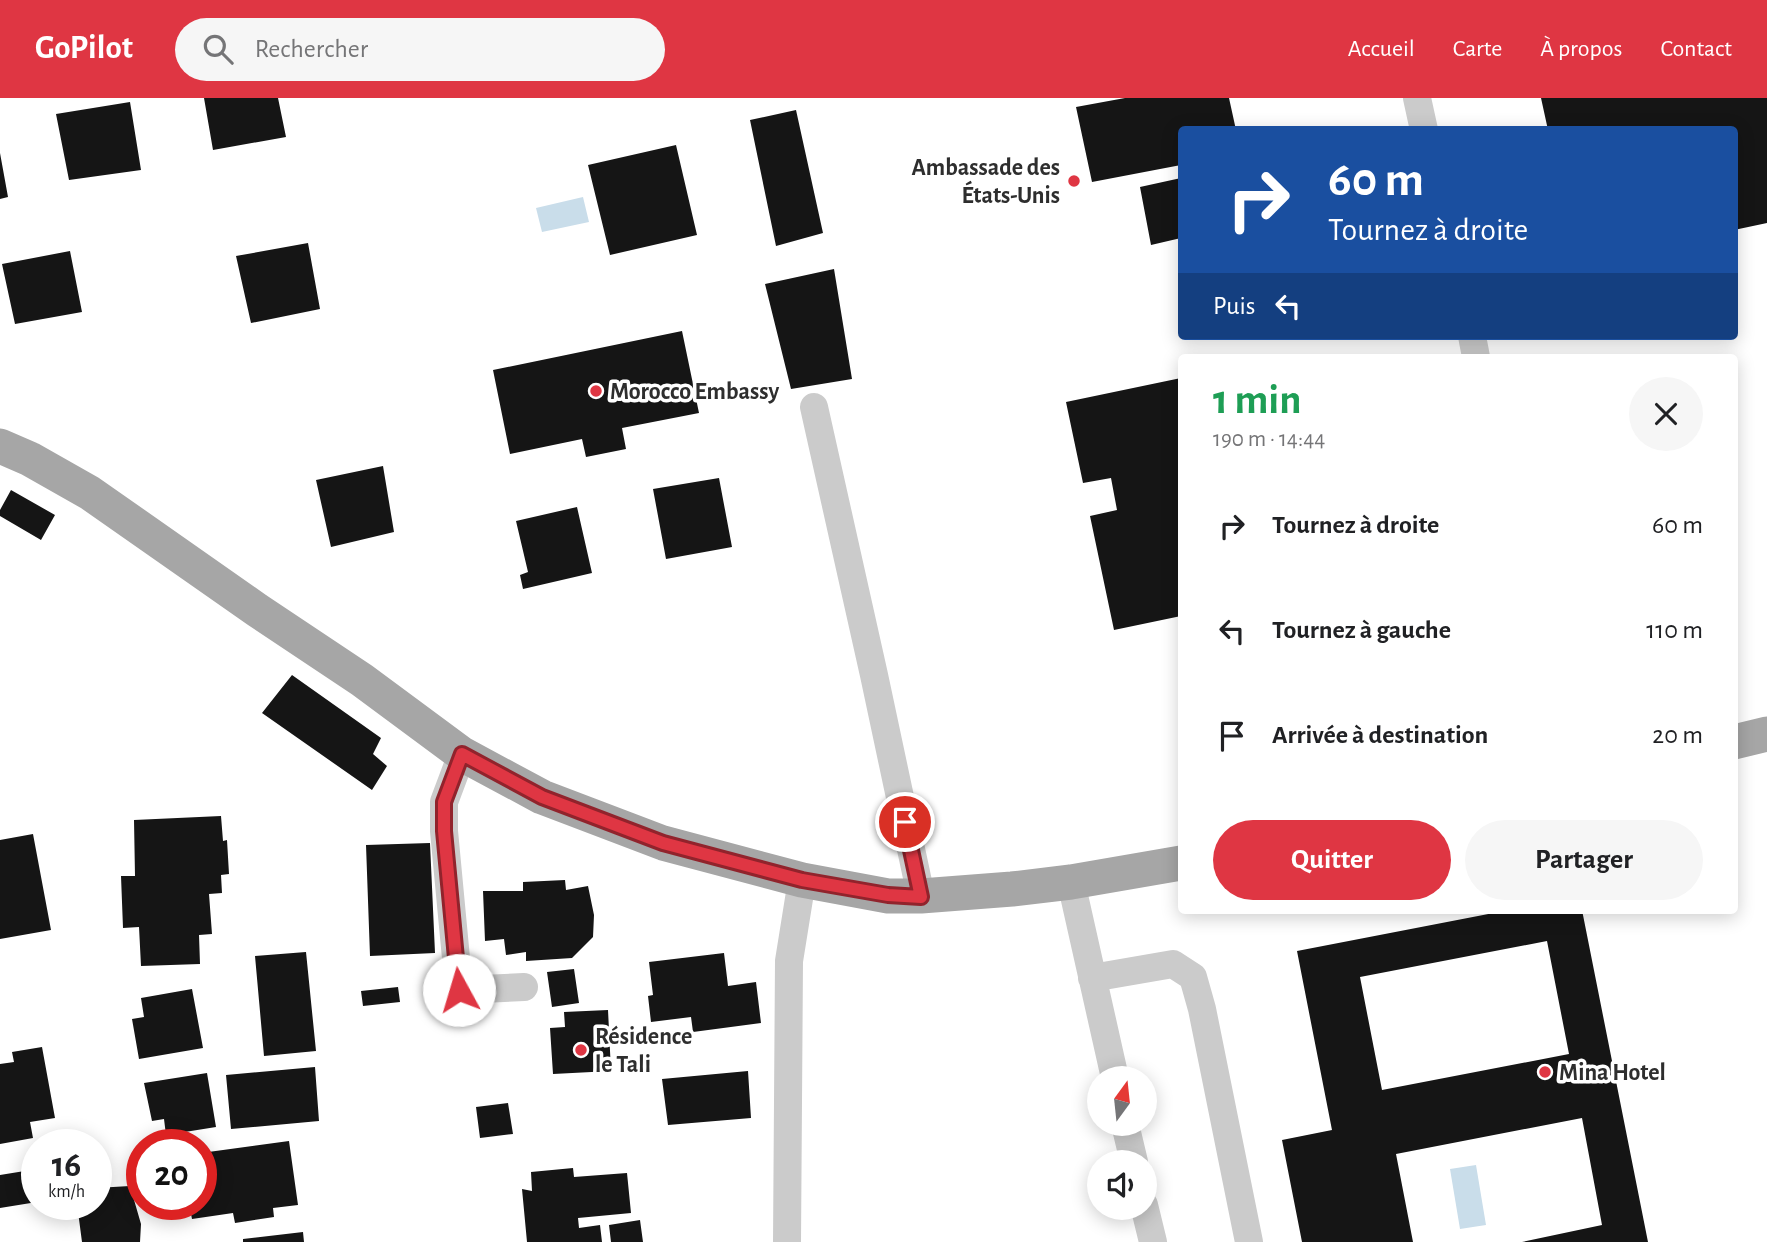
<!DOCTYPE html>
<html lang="fr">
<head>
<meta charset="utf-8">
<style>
	:root { --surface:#fff; --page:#f6f6f6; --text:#202124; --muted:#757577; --accent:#df3643 }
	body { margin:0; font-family:"Alegreya Sans",sans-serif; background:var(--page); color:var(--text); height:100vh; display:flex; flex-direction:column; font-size:26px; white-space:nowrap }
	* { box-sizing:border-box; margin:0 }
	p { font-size:23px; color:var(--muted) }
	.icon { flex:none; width:38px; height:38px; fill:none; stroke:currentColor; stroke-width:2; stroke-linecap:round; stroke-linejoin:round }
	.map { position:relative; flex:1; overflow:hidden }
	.drawer { position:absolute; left:1178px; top:256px; width:560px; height:560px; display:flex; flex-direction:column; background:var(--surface); border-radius:7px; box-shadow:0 4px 18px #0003 }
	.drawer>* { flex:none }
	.banner { position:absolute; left:1178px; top:28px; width:560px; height:214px; border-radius:7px; box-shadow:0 4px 18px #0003; background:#1a4fa0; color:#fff; overflow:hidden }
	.needle { width:46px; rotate:15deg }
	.fabs { position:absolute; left:1087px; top:968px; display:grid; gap:14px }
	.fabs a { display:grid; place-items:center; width:70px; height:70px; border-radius:50%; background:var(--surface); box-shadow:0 4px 18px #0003; font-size:35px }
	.speed { position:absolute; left:21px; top:1031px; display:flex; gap:14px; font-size:35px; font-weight:700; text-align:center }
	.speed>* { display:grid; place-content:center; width:91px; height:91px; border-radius:50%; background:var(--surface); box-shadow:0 4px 18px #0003; line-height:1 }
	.speed small { font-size:18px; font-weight:400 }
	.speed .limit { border:10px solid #d22; background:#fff; color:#111 }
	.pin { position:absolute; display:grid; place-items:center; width:60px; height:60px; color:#fff; margin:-30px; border:4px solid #fff; border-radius:50%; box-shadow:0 2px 7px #0007 }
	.me { position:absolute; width:77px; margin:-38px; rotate:354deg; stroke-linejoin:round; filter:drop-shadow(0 0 5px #0008) }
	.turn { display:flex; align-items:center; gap:24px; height:147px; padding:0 35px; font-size:32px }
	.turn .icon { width:91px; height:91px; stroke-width:2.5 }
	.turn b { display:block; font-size:49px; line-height:60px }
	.then { display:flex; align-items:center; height:66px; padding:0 35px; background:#0003; gap:14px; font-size:26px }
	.round { display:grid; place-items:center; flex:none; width:74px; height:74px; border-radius:37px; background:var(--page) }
	.headline { display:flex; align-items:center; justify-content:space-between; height:119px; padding:0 35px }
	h1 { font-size:42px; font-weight:700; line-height:52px; color:#1e9e55 }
	.primary-button { display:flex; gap:14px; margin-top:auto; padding:14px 35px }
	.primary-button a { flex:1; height:80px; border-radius:42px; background:var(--accent); color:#fff; font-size:28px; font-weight:700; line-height:80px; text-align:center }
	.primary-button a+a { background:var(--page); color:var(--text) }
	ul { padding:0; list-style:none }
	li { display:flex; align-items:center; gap:21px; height:105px; padding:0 35px }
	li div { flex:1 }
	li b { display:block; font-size:26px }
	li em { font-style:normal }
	header { display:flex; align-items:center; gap:42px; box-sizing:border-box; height:98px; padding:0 35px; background:var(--accent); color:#fff }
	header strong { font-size:33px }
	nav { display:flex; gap:38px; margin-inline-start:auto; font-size:24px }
	.search { width:490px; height:63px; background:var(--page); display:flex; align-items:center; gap:18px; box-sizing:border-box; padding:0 24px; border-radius:38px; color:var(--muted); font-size:26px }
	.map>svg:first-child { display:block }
</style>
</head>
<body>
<header>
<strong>GoPilot</strong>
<div class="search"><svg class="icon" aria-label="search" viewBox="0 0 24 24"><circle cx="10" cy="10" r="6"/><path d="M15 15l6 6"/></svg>Rechercher</div>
<nav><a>Accueil</a><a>Carte</a><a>À propos</a><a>Contact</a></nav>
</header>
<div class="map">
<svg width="1767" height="1144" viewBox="0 0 1767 1144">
	<rect width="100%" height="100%" fill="#fff"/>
	<path fill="#c9ddea" d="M583,99L589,124L542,134L536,110Z
		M1476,1067L1486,1127L1460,1131L1450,1071Z"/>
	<path fill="#151515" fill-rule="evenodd" d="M204,0H278L286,39L213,52Z
		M1125,0H1229L1236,32H1181V67L1092,84L1076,9Z
		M1541,0H1767V125L1734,132V32H1548Z
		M130,4L141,72L69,82L56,16Z
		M796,12L823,135L776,148L750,22Z
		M676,47L697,137L610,157L588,67Z
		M0,55L8,99L0,101Z
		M1181,80V140L1151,147L1140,89Z
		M308,145L320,211L251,225L236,158Z
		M70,153L82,214L15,226L2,166Z
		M834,171L852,281L791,291L765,186Z
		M682,233L699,315L622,330L626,351L586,359L582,341L510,356L493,272Z
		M1181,280V518L1114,532L1090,418L1117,412L1111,380L1083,385L1066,304Z
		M383,368L394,434L331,449L316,382Z
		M719,380L732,449L666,461L653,391Z
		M11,392L55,417L41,442L0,418V412Z
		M577,409L592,475L523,491L520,477L528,474L516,423Z
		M292,577L381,640L373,656L387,668L372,692L262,615Z
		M221,718L223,743L227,742L229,776L221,777L222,795L209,796L212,836L199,837L200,866L141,868L139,829L123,830L121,778H135L134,722Z
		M33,736L51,832L0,841V742Z
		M430,745L435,855L370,858L366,747Z
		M565,782L566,792L588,788L594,817L593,839L572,860L526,863V854L506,857L504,841L485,843L483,793H523V784Z
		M1509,812H1582L1648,1144H1522L1602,1127L1582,1020L1396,1056L1413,1144H1302L1282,1042L1332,1032L1297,853ZM1547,843L1569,956L1382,992L1360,879Z
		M306,854L316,953L264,958L255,858Z
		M724,855L728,888L756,884L761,925L693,934L691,919L651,924L648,898L653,897L649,864Z
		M574,871L579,905L552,909L547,874Z
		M398,889L400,904L363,908L361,893Z
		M192,891L203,950L139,961L132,921L144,919L141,900Z
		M608,912L611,973L553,976L550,930L565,929L564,914Z
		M42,949L55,1020L30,1024L33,1040L0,1046V966L14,964L12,954Z
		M315,969L319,1023L231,1031L226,977Z
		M748,973L751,1020L668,1027L662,981Z
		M207,975L216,1029L166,1037L164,1021L152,1023L144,985Z
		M508,1005L513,1036L480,1040L476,1009Z
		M289,1043L298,1107L273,1110L274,1119L235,1125L233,1115L192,1121L189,1106H201V1055Z
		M573,1070L574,1079L627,1075L631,1115L578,1120L579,1130L600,1127L602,1144H527L522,1091L532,1093L531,1074Z
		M37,1071V1104L0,1110V1077Z
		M130,1088L141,1126L140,1144H82L77,1106H96V1090Z
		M640,1122L643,1144H611L609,1127Z
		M303,1134L304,1144H243V1141Z"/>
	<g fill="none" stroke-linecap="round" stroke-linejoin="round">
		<path stroke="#cbcbcb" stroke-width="28" d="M1417,0L1424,32
			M1472,238L1476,259
			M814,309L874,577L921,798
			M462,656L444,704V733L459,892L524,889
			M1071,784L1115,980
			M1092,880L1173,866L1193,879L1202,911L1249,1144
			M1125,1026L1134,1064
			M1144,1107L1153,1144
			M787,1144L789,863L802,782"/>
		<path stroke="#a6a6a6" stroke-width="35" d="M0,348L30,361L90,395L257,512L362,582L462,656L542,699L663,745L802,782L888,798H921L1012,791L1071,784L1181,765
			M1734,644L1767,636"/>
	</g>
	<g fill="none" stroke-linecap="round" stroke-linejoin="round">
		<defs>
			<path id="route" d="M459,892L444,733V704L462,656L542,699L663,745L802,782L888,797L921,799L905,724"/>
		</defs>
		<use href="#route" stroke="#91232c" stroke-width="18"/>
		<use href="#route" stroke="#df3643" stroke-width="12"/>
	</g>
	<g fill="#df3643" stroke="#fff" stroke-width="2.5">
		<circle cx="1074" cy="83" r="7"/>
		<circle cx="596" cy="293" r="7"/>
		<circle cx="581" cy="952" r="7"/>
		<circle cx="1545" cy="974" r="7"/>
	</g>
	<g text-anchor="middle" stroke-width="7" stroke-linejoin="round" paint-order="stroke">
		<g font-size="24" font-weight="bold" fill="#2e2e2e" stroke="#fff" text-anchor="start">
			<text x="1060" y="77" text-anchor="end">Ambassade des<tspan x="1060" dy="28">États-Unis</tspan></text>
			<text x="610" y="301">Morocco Embassy</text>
			<text x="595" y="946">Résidence<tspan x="595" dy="28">le Tali</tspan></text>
			<text x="1559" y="982">Mina Hotel</text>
		</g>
	</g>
</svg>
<div class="fabs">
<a><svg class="needle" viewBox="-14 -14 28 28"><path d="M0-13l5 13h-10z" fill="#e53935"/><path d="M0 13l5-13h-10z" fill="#757577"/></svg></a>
<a><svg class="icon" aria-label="sound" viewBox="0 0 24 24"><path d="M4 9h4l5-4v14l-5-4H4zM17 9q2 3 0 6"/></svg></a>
</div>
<div class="speed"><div>16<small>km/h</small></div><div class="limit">20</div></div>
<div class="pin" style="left:905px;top:724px;background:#d93025"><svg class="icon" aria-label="arrive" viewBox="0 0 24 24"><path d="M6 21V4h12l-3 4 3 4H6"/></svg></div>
<svg class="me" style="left:459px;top:892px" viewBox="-20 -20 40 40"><circle r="19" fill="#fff"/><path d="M0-13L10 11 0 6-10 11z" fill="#df3643"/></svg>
<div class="banner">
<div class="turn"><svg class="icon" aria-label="right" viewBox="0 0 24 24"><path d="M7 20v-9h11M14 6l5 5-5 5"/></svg><div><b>60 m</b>Tournez à droite</div></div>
<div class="then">Puis<svg class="icon" aria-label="left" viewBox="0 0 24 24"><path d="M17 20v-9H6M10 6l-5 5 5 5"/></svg></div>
</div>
<section class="drawer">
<div class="headline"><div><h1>1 min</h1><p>190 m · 14:44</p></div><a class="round"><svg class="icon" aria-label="close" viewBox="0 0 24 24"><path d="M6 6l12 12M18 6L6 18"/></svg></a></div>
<ul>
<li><svg class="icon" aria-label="right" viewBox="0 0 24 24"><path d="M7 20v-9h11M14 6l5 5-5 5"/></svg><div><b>Tournez à droite</b></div><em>60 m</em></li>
<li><svg class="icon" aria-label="left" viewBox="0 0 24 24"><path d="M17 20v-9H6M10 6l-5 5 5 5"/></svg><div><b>Tournez à gauche</b></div><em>110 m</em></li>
<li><svg class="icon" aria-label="arrive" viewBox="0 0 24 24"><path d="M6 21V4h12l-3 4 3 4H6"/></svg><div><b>Arrivée à destination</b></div><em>20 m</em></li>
</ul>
<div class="primary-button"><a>Quitter</a><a>Partager</a></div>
</section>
</div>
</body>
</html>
